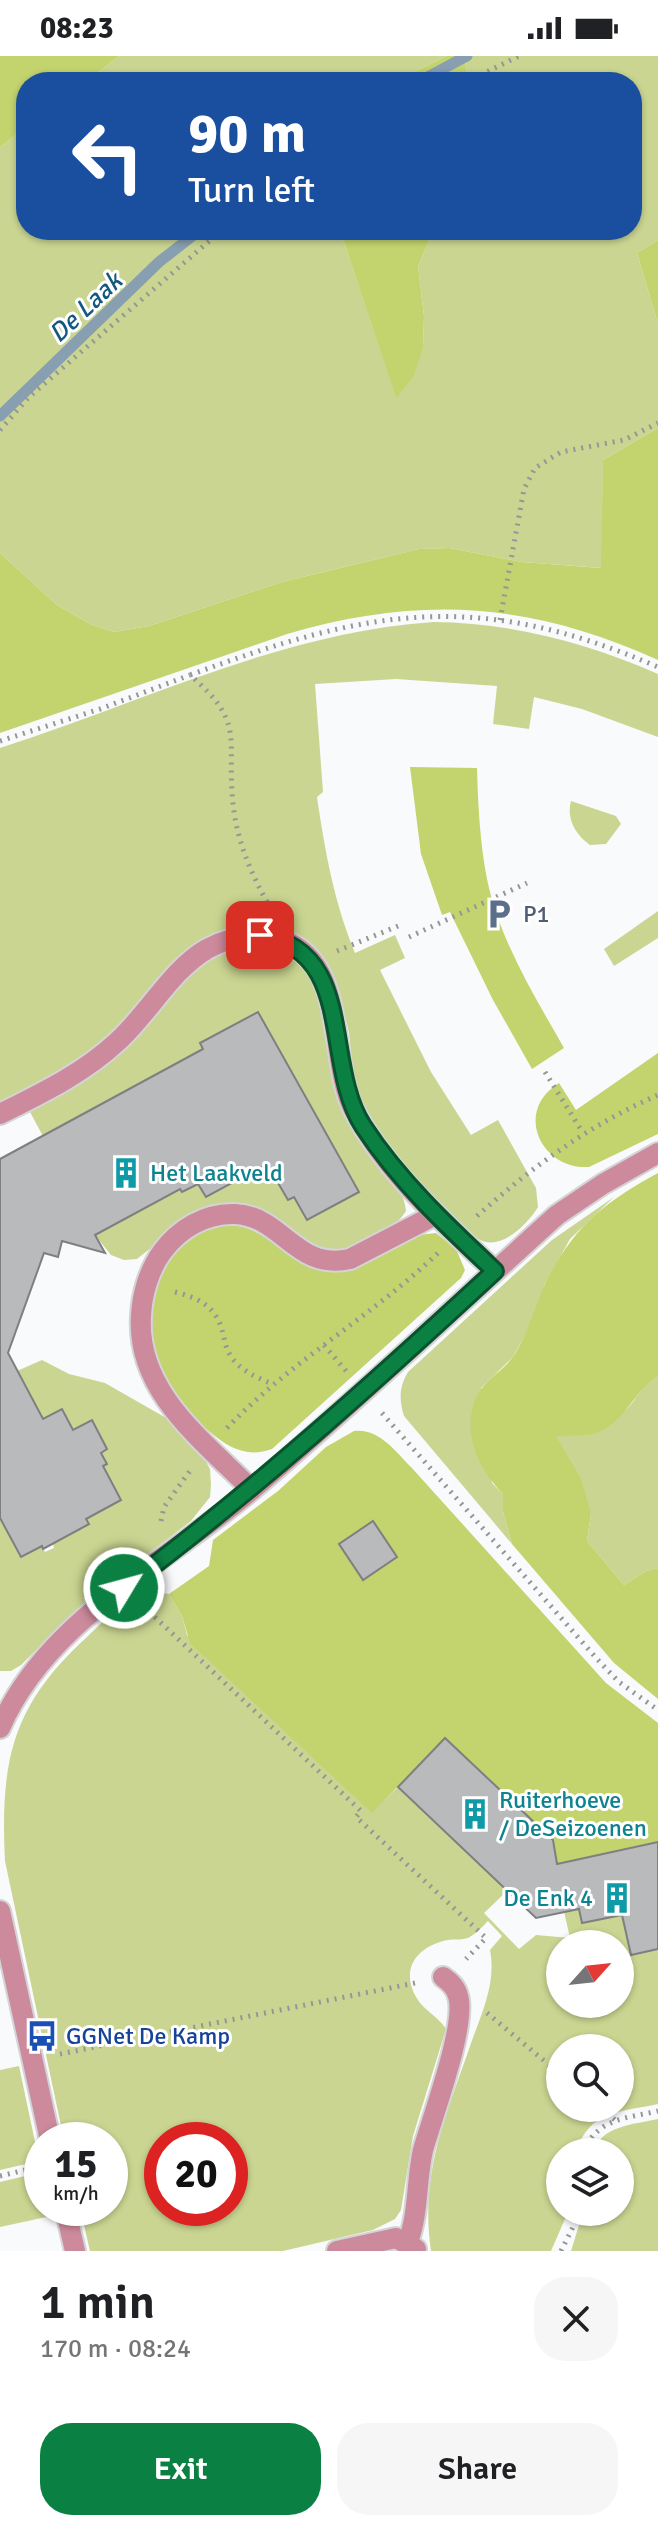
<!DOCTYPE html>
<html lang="en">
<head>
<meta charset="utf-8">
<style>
	:root { --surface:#fff; --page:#f6f6f6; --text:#202124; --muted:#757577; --accent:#0b8043 }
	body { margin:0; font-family:Signika,sans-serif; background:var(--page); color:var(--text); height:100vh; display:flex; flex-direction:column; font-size:30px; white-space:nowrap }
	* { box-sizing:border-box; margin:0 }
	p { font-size:26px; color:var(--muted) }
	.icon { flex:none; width:44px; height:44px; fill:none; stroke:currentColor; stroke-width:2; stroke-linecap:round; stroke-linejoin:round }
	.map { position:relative; height:2195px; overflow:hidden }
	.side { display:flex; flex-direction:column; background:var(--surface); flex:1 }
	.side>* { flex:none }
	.top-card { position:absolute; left:16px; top:16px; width:626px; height:168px; border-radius:32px; box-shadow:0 2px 6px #0004; background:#1a4fa0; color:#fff; overflow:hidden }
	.needle { width:52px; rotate:63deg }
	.buttons { position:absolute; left:546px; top:1874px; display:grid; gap:16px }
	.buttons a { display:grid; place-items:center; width:88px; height:88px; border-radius:50%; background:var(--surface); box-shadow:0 2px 6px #0004; font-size:40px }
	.speed { position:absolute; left:24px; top:2066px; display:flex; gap:16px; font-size:40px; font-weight:700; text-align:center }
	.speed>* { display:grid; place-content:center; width:104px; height:104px; border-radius:50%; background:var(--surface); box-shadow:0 2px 6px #0004; line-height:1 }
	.speed small { font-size:20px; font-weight:400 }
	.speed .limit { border:12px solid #d22; background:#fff; color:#111 }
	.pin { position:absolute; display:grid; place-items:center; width:68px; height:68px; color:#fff; margin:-34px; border-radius:16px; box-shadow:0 4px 12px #0006 }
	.me { position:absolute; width:88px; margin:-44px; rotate:53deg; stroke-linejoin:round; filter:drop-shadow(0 0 6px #0008) }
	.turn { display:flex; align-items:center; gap:28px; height:168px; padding:0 40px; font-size:36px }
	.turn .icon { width:104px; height:104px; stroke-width:2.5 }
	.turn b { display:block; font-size:56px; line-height:68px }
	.round { display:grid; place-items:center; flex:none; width:84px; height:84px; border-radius:32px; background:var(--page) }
	.headline { display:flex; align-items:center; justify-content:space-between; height:136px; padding:0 40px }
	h1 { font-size:48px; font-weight:600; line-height:60px }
	.action { display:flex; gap:16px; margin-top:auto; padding:16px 40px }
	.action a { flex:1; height:92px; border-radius:32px; background:var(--accent); color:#fff; font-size:32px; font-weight:600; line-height:92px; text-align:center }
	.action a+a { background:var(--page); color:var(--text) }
	.status { display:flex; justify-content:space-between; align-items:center; height:56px; padding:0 40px; background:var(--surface); direction:ltr }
	.status svg { height:22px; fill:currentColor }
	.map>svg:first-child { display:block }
</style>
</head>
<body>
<div class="status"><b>08:23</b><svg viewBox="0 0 49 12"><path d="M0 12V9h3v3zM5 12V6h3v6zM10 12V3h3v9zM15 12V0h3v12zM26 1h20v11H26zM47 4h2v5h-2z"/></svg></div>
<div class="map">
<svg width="658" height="2195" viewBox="0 0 658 2195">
	<rect width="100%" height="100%" fill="#f9fafc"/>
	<path fill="#cad591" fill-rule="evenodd" d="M119,0H447L393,26H86Z
		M465,0H658V184L637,197L658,268V372L603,404L602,512L522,506L449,492L419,493L282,526L149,570L114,576L90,568L57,549L0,497V91L26,71V174H340L396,341L423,292L424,260L418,210L434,174H632V26H467Z
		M434,566C512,567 588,587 658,618V681L582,653L534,641L529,673L493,668L497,630L396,623L315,628L323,736L317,741C325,795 334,846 355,897L395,879L405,902L380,914L431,1016L471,1079L498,1064L536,1132L538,1151C529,1166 506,1190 486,1186C459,1181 376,1075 362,1048C351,1024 352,1001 349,977C345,956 338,939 328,920C325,914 322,904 317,899C308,889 259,869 245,870C177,876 143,955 94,993C65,1016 32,1031 0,1048V692C144,646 282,576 434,566Z
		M571,745L616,760L621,768L606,788L590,789C576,779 566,763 571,745Z
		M658,855V882L614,910L604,893Z
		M241,889C264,890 286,893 302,912C337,950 321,997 337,1041C342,1055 351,1071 359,1085C374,1107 404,1127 406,1155C397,1170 382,1176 367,1184C297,1220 294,1147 233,1149L157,1187L137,1203L124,1204L111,1199L95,1179L180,1133L183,1136L198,1128L206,1141L272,1106L288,1144L294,1141L307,1164L358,1136L258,956L201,987L203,993L44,1082L30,1056C64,1037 100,1019 127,991C163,954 190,906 241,889Z
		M614,1141L570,1183L545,1228L533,1265L513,1301L481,1332L492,1427L503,1438V1455L512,1488L404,1360C399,1344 399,1331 408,1316L552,1184Z
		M42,1304L69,1318L105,1327L168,1363L203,1400L210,1413L211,1429L210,1441L191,1465L86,1545L21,1609L11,1615H0V1462L22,1501L42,1490L45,1496L54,1492L53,1488L88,1468L86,1463L121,1444L103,1410L106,1408L101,1397L107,1393L92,1365L73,1374L43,1363L17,1315Z
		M658,1321V1512L646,1515L624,1529L587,1485L591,1458L555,1379C579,1380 602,1371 622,1357C636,1347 637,1333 658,1321Z
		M153,1535L169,1538L182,1560L187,1579L372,1756L398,1731L507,1835L484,1857L519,1893L536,1879L570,1882L558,1829L573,1825L582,1867L622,1859L631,1899L658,1893V2048C621,2056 589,2054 576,2096H560V2156H568L551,2195H431C420,2121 444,2064 468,1996C479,1962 497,1930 490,1894L502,1880L488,1865C482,1871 476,1878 468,1882C460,1885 452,1882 443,1885C415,1893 401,1914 416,1941C424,1955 439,1961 446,1973L413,2080L401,2154L395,2163L373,2174L283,2195H90L80,2152H110V2084H64L5,1805C0,1704 12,1649 88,1580C107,1562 127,1542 153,1535ZM560,1888H620V1948H560ZM560,1992H620V2052H560ZM162,2084H230V2152H162Z
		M19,2010L39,2105L0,2114V2014Z
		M658,2063V2195H571L583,2156H620V2096H592C604,2069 631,2069 658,2063Z
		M42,2116V2152H50L51,2160L0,2171V2126Z"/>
	<path fill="#c3d36d" d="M0,0H119L86,26H26V71L0,91Z
		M447,0H465L467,26H393Z
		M340,174H434L418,210L424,260L423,292L413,321L396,342Z
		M658,184V268L637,197Z
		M658,372V604C530,546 421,539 287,578L0,677V497L57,549L90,568L114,576L149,570L282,526L419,493L449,492L522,506L601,512L603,404Z
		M410,711L477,712C478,749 480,787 487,823C499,883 534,939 564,992L532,1013L493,944L450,856L442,859L421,798Z
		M658,997V1078L589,1111C541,1114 513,1055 559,1027L576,1054Z
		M658,1117V1321C635,1334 626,1363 601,1375C588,1381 570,1379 556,1380L581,1423L591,1458L587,1485L624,1529L646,1515L658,1512V1643L614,1607L512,1488L503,1455V1438C481,1415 464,1383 473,1350C478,1326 503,1317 515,1298C529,1275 535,1250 546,1226C574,1170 605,1146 658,1117Z
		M221,1168C274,1168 285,1214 336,1215L418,1179L436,1177L456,1193L465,1214L461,1222L272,1393C247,1402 229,1392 210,1376C163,1339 139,1289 157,1230C163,1213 173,1195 187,1184C197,1176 210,1173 221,1168Z
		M354,1375C379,1372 395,1395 411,1411L606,1627L658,1667V1786L608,1797L558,1829L553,1784L445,1682L372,1757L190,1587L182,1560L169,1538L209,1510L213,1484L278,1435L326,1391Z"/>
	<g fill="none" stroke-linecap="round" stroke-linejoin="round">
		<path stroke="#879fb1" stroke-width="11" d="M418,26L467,0
			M0,360L159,206L200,174"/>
	</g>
	<path fill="#b9babc" stroke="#7f7f81" stroke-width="2" d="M258,956L359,1136L307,1164L294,1141L288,1144L267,1108L206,1141L198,1128L182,1136L180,1133L95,1179L105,1197L62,1185L58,1201L44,1197L8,1297L43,1363L62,1353L73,1374L92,1364L107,1393L101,1397L107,1408L103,1410L121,1444L86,1463L89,1468L43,1493L42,1490L21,1501L0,1462V1103L203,993L200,987Z
		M373,1465L397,1501L363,1524L339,1488Z
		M445,1682L553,1784L557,1808L658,1786V1893L631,1899L622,1859L582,1867L579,1853L536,1862L398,1731Z"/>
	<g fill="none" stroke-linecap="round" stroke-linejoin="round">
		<defs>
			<path id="minor" d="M0,1058C42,1037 84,1017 118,985C149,957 171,914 207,893C227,882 248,877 271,881C351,896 326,1003 355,1056C388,1118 444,1167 495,1215
				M252,1434C204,1385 136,1336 141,1260C142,1238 149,1214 162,1196C179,1173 205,1157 235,1158C283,1160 295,1215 350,1203L435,1159
				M0,1672C47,1563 168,1506 254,1432C357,1344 456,1250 557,1159L603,1128L658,1097
				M0,1855L50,2084
				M65,2152L75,2195
				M408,2186C419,2156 416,2125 423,2094C432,2062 467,1968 458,1940C456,1931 450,1926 443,1921
				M337,2195L396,2182L416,2193"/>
		</defs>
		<use href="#minor" stroke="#d3d4d6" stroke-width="24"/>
		<path stroke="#959697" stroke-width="5" stroke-dasharray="2 6" stroke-linecap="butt" d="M466,26L519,0
			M0,374L29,341L222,174
			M500,564L524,433L535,412L561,396L624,384L658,367
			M0,685L100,653L190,619
			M271,853C252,820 237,786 233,748C226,682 247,668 190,619C369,553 477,533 658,611
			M409,881L527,827
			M337,895L403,868
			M545,1016L583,1077
			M477,1160C532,1111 589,1069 658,1039
			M175,1236C195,1241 212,1248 220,1268C224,1278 224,1289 230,1299C239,1314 256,1321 272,1328
			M324,1289L347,1316
			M382,1357L597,1603L619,1626L658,1654
			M227,1372C291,1305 371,1261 438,1197
			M161,1465L164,1451L192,1412
			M143,1550L361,1755L356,1761L486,1882L466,1903
			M487,1957L560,2018
			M60,1998L415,1927
			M601,2052L615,2064
			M584,2096C596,2062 628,2062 658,2055
			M0,2120L38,2111
			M561,2195L574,2169L576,2156"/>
		<use href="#minor" stroke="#cd8a9d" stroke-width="20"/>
	</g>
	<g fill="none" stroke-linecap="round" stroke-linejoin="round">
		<defs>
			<path id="route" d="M124,1532C255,1434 375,1326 495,1215C447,1170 399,1125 363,1070C322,1006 357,895 260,879"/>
		</defs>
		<use href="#route" stroke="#07532c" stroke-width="20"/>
		<use href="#route" stroke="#0b8043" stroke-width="14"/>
	</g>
	<defs>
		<symbol id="parking-bare" viewBox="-9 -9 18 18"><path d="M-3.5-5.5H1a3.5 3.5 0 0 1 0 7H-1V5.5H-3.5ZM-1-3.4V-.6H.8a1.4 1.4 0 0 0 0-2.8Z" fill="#5c6f8a" stroke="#fff" stroke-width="2.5" paint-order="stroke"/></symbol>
		<symbol id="building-bare" viewBox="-9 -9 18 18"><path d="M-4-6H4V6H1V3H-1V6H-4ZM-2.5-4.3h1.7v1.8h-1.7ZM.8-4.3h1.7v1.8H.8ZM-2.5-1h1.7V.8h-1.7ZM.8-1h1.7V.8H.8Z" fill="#0f9aa8" stroke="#fff" stroke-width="2.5" paint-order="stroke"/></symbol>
		<symbol id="bus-bare" viewBox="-9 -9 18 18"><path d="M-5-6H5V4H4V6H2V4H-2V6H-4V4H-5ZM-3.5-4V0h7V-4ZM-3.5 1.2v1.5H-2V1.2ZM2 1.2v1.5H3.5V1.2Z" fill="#1a4fb4" stroke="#fff" stroke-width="2.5" paint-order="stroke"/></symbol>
	</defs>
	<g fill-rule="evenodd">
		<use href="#parking-bare" x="477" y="836" width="44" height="44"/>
		<use href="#building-bare" x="104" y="1095" width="44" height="44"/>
		<use href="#building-bare" x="453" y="1736" width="44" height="44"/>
		<use href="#building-bare" x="595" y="1820" width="44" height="44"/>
		<use href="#bus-bare" x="20" y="1958" width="44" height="44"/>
	</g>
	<g text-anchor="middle" stroke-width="6" stroke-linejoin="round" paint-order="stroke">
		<g font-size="24" fill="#4e5e75" stroke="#fff" text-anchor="start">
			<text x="523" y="866">P1</text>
		</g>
		<g font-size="24" fill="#0d838f" stroke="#fff" text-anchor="start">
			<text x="150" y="1125">Het Laakveld</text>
			<text x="499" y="1752">Ruiterhoeve<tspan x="499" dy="28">/ DeSeizoenen</tspan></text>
			<text x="593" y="1850" text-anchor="end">De Enk 4</text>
		</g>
		<g font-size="24" fill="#164399" stroke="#fff" text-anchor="start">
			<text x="66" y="1988">GGNet De Kamp</text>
		</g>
		<g font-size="26" font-style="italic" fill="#135883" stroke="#fff">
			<text transform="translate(85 251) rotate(-43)" y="9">De Laak</text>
		</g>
	</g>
</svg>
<div class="buttons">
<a><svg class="needle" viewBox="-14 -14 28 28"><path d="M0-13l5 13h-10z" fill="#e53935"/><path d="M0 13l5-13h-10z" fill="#757577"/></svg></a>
<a><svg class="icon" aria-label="search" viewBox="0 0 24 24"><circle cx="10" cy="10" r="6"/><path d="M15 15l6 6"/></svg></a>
<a><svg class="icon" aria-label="layers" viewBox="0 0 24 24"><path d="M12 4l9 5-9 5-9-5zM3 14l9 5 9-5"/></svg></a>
</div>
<div class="speed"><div>15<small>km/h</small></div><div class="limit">20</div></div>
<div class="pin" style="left:260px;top:879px;background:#d93025"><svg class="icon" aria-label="arrive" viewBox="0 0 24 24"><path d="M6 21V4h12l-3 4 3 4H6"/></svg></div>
<svg class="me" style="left:124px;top:1532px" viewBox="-20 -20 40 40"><circle r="17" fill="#0b8043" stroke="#fff" stroke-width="3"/><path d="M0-11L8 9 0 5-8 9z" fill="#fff"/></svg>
<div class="top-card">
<div class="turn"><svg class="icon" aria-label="left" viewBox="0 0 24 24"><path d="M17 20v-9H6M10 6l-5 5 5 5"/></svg><div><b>90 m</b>Turn left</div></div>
</div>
</div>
<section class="side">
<div class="headline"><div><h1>1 min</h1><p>170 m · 08:24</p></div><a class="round"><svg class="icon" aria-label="close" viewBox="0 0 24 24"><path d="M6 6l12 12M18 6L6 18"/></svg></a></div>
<div class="action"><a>Exit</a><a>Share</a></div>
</section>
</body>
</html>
